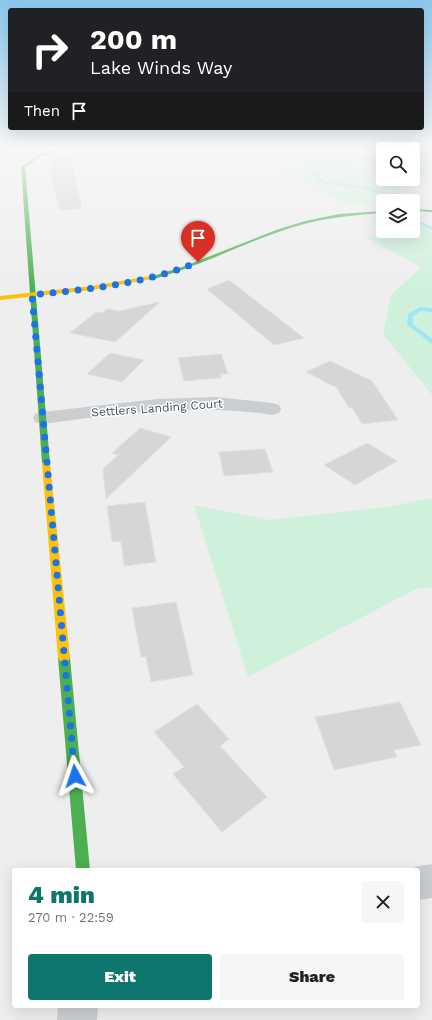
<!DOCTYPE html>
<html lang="en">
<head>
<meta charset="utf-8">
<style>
	:root { --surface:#fff; --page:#f6f6f6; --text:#222; --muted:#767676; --accent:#0f766e }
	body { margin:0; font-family:"Work Sans",sans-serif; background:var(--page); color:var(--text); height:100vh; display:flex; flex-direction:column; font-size:15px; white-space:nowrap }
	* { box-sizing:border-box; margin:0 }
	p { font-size:13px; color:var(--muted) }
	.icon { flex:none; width:22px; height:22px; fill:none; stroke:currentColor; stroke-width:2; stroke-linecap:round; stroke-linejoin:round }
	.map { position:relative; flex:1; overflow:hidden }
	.side { position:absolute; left:12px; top:868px; width:408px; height:140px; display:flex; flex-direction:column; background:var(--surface); border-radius:4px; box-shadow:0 4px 16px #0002 }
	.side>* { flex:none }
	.guide { position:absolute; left:8px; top:8px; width:416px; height:122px; border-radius:4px; box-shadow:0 4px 16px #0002; background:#202124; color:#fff; overflow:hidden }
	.controls { position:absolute; left:376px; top:142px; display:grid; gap:8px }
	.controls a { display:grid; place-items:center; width:44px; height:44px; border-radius:4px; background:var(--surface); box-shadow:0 4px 16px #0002; font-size:20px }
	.pin { position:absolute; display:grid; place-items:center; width:34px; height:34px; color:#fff; margin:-41px -17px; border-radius:50% 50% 50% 0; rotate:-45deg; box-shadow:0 0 4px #0007 }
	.pin .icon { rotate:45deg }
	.me { position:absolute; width:44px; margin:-22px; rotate:355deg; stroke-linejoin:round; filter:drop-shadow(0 0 3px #0008) }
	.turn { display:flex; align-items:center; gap:14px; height:84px; padding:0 16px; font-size:18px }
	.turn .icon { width:52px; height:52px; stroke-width:2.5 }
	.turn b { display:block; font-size:28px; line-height:34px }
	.then { display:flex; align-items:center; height:38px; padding:0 16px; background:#0003; gap:8px; font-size:15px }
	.round { display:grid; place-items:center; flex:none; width:42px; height:42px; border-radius:4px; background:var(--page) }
	.head { display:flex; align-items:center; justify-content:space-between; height:68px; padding:0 16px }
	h1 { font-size:24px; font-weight:800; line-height:30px; color:var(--accent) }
	.button { display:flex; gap:8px; margin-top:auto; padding:8px 16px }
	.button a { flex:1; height:46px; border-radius:4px; background:var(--accent); color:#fff; font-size:16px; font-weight:800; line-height:46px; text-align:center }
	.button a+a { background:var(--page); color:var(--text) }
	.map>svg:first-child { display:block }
</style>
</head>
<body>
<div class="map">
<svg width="432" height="1020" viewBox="0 0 432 1020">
	<rect width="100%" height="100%" fill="#efeeee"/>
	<path fill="#cff1db" d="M407,147H432V176L413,177V149H388Z
		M383,149V179H393L408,201H383V203L348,206L279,170L301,157Z
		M413,227H432V395L383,334L391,295L421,267L365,237L391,231H413Z
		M432,498V588H418L248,677L194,505L270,520L386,507Z"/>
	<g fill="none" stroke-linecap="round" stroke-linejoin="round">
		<path fill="#9fe6f4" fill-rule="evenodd" d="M415,147H421L413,149H408Z
			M422,147L432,149V151L423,148Z
			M383,152V154L360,160L314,162L309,165V169L315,172L325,181L367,187L388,196L387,198L366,189L323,183L305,169L306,164L313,160L360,158Z
			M421,222L432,227V230L419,224V223Z
			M420,307L432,308V312L421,311L413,316V324L432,339V344L407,325L408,314Z"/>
	</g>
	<path fill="#d6d6d9" stroke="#e0e0e1" d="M55,156L71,157L82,209L59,210L54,186H52L50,157Z
		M229,280L304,338L274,345L207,289Z
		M160,302L115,342L70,333L96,312L102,313L107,309L119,311Z
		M110,353L144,360L122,382L87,374Z
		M221,354L228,374H220L221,378L184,381L178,358Z
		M330,361L372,381L398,420L362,424L352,407L349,408L337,388L306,372Z
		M140,428L171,437L106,499L103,469L118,455L112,453Z
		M367,443L397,461L355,485L324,465Z
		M265,449L273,472L224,476L219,452Z
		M145,502L156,562L124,566L121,541L112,542L107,506Z
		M176,602L193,675L151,682L146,657H141L132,608Z
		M400,702L421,745L394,750L397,757L334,770L315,717Z
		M197,704L229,739L220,746L267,797L222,832L173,774L184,767L154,732Z"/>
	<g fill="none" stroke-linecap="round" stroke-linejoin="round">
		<path fill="#caced0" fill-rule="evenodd" d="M216,397L272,403L279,405L281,409L279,413L272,415C195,403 119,414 42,424L35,422L33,418L35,414L42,412L157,399Z
			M432,864V898L418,900V870H407L418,866Z
			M58,1006H98L97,1020H57Z"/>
		<path fill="#4caf50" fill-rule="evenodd" d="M70,147H76L42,156L25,167L50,463L46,466L42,463L21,167L40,154Z
			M413,209L432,210V212L413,211Z
			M383,211V213C358,215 332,217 308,223C253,237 204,266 150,280L147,278L185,266L276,230L305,221L339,214Z
			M64,654L68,655L70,658L90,870H76L58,658L60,655Z"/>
		<path fill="#ffc107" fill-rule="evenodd" d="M150,276L152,277V279L92,290L0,300V296L92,286Z
			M46,460L50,463L70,658L68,661L64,662L60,661L58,658L42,463Z"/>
	</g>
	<linearGradient id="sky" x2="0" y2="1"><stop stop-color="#8bc8ed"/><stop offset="0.51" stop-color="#f8f7f7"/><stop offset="1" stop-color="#f8f7f7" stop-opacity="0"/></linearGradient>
	<rect width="432" height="290" fill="url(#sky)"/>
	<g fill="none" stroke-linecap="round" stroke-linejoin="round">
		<path stroke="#1a73e8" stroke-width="7" stroke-dasharray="0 12.6" d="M75,776L32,295C89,289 145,284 198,262"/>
	</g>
	<g text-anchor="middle" stroke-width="3" stroke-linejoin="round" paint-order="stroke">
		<g font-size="12" fill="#43525d" stroke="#fff">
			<text transform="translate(157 408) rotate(-4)" y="4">Settlers Landing Court</text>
		</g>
	</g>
</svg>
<div class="controls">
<a><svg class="icon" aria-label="search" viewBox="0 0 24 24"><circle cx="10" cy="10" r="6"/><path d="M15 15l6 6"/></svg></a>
<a><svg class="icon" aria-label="layers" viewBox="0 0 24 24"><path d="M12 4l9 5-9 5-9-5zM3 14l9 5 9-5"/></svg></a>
</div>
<div class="pin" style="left:198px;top:262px;background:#d93025"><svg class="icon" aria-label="arrive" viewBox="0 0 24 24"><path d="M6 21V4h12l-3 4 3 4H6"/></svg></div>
<svg class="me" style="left:75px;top:776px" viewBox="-20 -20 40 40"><path d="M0-17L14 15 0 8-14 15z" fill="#1a73e8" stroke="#fff" stroke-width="4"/></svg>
<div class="guide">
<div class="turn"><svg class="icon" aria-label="right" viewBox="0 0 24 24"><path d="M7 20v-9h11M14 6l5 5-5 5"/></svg><div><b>200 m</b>Lake Winds Way</div></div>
<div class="then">Then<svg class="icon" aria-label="arrive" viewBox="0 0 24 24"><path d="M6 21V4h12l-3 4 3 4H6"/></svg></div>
</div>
<section class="side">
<div class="head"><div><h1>4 min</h1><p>270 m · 22:59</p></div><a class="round"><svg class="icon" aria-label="close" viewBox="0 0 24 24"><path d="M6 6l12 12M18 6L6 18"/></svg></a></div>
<div class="button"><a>Exit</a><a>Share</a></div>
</section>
</div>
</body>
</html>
